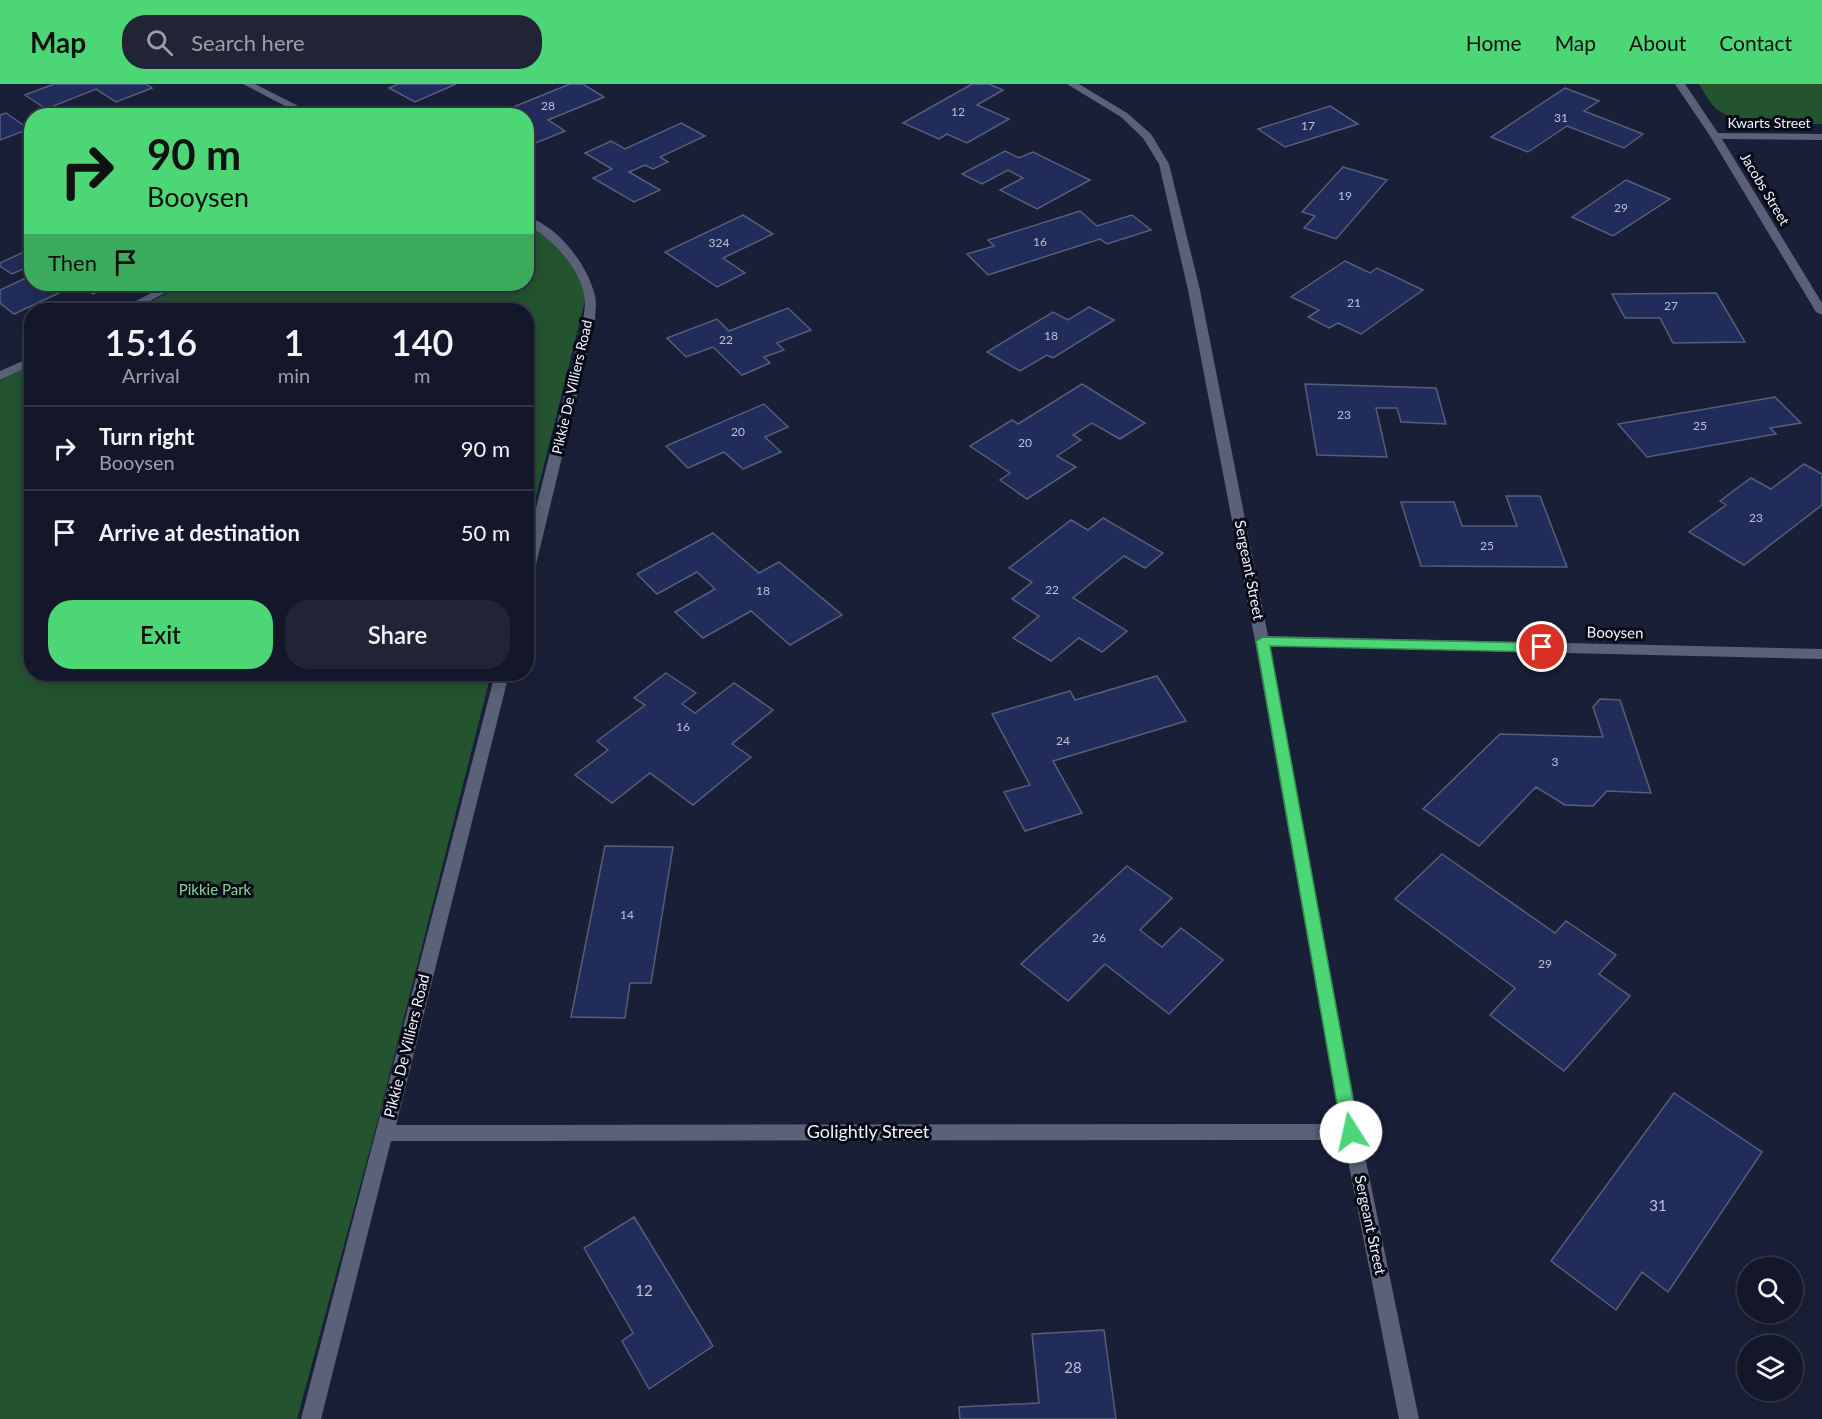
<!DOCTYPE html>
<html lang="en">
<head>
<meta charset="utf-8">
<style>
	:root { --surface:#131729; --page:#202435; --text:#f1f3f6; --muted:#9d9fa8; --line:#323646; --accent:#4dd676 }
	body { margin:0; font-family:Lato,sans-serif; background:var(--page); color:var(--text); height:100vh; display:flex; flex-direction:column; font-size:22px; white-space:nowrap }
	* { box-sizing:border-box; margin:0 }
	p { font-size:20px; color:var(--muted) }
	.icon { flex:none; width:33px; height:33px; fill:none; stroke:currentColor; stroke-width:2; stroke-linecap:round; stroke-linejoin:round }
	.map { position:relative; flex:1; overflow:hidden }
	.side { position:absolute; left:24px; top:219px; width:510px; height:378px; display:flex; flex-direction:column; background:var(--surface); border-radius:24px; box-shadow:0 3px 15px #0003,0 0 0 2px var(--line) }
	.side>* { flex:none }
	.hud { position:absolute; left:24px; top:24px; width:510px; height:183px; border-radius:24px; box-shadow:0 3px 15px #0003,0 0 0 2px var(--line); background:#4dd676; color:#111; overflow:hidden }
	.controls { position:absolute; left:1737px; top:1173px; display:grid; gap:12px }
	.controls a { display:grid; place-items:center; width:66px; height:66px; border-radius:50%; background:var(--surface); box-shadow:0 3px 15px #0003,0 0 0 2px var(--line); font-size:30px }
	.pin { position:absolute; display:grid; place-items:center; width:51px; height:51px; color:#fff; margin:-26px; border:3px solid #fff; border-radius:50%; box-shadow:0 2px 6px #0007 }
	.me { position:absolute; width:66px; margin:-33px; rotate:350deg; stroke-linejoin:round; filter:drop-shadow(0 0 4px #0008) }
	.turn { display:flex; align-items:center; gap:21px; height:126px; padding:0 24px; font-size:27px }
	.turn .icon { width:78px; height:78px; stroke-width:2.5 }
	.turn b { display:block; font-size:42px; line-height:51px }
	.then { display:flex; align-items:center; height:57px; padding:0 24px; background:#0003; gap:12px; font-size:22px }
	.eta { display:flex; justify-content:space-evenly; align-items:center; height:102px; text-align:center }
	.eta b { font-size:36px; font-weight:600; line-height:42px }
	.cta { display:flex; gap:12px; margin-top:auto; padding:12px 24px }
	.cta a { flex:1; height:69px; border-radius:24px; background:var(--accent); color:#111; font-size:24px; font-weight:600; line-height:69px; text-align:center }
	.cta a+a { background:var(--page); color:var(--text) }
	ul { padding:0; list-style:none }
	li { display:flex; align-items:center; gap:18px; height:84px; padding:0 24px; border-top:2px solid var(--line) }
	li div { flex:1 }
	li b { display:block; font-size:22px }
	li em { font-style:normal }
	header { display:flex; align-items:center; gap:36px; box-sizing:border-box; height:84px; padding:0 30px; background:var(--accent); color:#111 }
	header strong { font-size:28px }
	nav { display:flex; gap:33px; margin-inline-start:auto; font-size:21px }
	.search { width:420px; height:54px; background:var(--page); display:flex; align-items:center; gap:15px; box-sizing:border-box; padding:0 21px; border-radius:24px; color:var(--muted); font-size:22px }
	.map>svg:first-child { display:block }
</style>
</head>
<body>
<header>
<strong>Map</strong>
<div class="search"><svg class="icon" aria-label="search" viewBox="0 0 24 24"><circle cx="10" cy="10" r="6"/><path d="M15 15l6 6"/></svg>Search here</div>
<nav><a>Home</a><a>Map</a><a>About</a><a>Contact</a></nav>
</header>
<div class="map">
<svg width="1822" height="1335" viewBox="0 0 1822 1335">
	<rect width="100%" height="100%" fill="#191f37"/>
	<path fill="#245330" d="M1699,0H1822V40C1788,40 1749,45 1719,27C1711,22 1704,8 1699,0Z
		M527,128L569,164L589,201L527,449L526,226H134L186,200H526Z
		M31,280L32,590H491L379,1032L297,1335H0V297Z"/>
	<path fill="#222c5b" stroke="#565e7a" stroke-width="1.5" d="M54,0H146L152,4L116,18L96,5L46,25L25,11Z
		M398,0H456L415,18L389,4Z
		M570,0H583L604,13L548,36L565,47L526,63V32H491Z
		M972,0H989L1003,6L977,21L1009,35L967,59L947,50L939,55L903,39Z
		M1565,4L1599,17L1584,27L1643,50L1624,64L1567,42L1528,68L1491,53Z
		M1330,22L1358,40L1285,63L1258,45Z
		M6,29L29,45L0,56V31Z
		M681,39L705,52L660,73L668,78L653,85L645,81L629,88L660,106L634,118L593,94L612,85L585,69L611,57L625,65Z
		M1005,67L1019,74L1033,68L1090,96L1037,125L1000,106L1023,94L1008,86L982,100L962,90Z
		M1343,83L1387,96L1336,155L1304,144L1315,132L1302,128Z
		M1626,96L1670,115L1613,152L1572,133Z
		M1080,127L1097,142L1132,131L1151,146L1107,160L1100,155L988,191L967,170L994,162L988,156Z
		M743,131L773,150L723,174L745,189L717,203L665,168Z
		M32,164V181L12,190L0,182V179Z
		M1345,177L1370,189L1377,184L1423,206L1361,250L1338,239L1329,244L1308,233L1319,226L1291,213Z
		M32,191V200H115L93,210L78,200L14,230L0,219V206Z
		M1716,209L1745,258L1673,259L1660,234H1625L1612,210Z
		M1089,223L1114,236L1053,274L1047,271L1020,287L987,268L1053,228L1068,236Z
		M788,224L811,246L777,259L784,266L764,273L770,279L742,291L713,263L686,273L667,254L717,235L729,247Z
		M1082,300L1145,339L1120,355L1092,339L1073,351L1081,356L1057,372L1076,383L1027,415L1000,396L1010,389L970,362L1012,336L1018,340Z
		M1305,300L1436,304L1446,340L1401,338L1397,324H1376L1387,373L1317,371Z
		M1775,313L1801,339L1770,344L1776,350L1647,373L1618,340Z
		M764,320L788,343L765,353L781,368L743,385L724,368L688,384L666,362Z
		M1804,380L1822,390V421L1744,481L1689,448L1726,421L1720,417L1751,394L1771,405Z
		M1506,412H1540L1567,483L1421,482L1401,418H1454L1462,442H1517Z
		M1103,434L1163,469L1145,484L1124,472L1073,514L1127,547L1102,568L1079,554L1051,577L1013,554L1039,532L1012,515L1032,498L1009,484L1071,436L1088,446Z
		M713,449L759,489L779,478L842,531L790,561L751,527L703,554L675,528L715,505L697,488L657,510L637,490Z
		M666,589L696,609L682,620L695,629L734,599L773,626L732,660L751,673L693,721L650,689L612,719L575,691L608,666L597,657L645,621L634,614Z
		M1157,592L1186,637L1053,677L1082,729L1025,747L1004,708L1030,701L992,630L1070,607L1075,616Z
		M1600,615L1620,616L1651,709L1607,707L1593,722L1565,721L1536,703L1479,762L1423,725L1500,650L1603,653L1593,623Z
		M605,762L673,763L651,899H630L625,934L571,933Z
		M1442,770L1555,849L1566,837L1616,871L1599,890L1630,912L1564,987L1490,931L1515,904L1395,815Z
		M1127,782L1172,814L1140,846L1162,863L1181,844L1223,876L1169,930L1105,880L1068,917L1021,880Z
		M1674,1009L1762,1068L1668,1208L1642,1188L1616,1226L1551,1177Z
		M634,1133L713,1262L649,1305L622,1257L633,1249L584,1164Z
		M1104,1246L1116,1335H960L959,1323L1039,1319L1032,1250Z"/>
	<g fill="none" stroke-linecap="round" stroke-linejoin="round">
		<path fill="#5a6178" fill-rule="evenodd" d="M243,0H255L318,32H304Z
			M1067,0H1079L1127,29L1151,50L1169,80L1200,206L1268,552L1822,565V575L1270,562L1360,1048L1419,1335H1399L1344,1056L391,1057L321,1335H301L495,590H509L396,1041L1340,1040L1255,557L1188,206L1159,80L1143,54L1121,33Z
			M1675,0H1685L1718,49L1822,50V56L1722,55L1822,219V231L1816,228L1710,52Z
			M526,132C558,142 588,181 595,212C597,220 595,228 595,236L533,493L526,498V464L583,236C584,230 585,223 585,217C583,186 552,154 526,140Z
			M168,200H182L133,226H119Z
			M32,273V281L0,296V287Z"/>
	</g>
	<path fill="#4dd676" stroke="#328b4d" stroke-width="1.5" d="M1263,553L1542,559L1549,563L1542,568L1270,562L1359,1048L1357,1053L1351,1055L1345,1053L1342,1048L1256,557Z"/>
	<g text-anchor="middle" stroke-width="6" stroke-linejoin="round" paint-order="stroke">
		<g font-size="12" fill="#bcc1d4">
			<text x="548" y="26">28</text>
			<text x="958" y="32">12</text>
			<text x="1561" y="38">31</text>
			<text x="1308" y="46">17</text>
			<text x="1345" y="116">19</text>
			<text x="1621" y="128">29</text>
			<text x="1040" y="162">16</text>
			<text x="719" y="163">324</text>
			<text x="1354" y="223">21</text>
			<text x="1671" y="226">27</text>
			<text x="1051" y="256">18</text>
			<text x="726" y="260">22</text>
			<text x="1344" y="335">23</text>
			<text x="1700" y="346">25</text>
			<text x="738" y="352">20</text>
			<text x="1025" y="363">20</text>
			<text x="1756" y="438">23</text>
			<text x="1487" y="466">25</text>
			<text x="1052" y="510">22</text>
			<text x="763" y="511">18</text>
			<text x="683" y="647">16</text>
			<text x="1063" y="661">24</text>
			<text x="1555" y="682">3</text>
			<text x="627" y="835">14</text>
			<text x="1099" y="858">26</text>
			<text x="1545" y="884">29</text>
		</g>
		<g font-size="14" fill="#f0f3fd" stroke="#070a14">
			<text x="1769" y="44">Kwarts Street</text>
			<text transform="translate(1765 105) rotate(59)" y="5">Jacobs Street</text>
			<text transform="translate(572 303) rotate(-77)" y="5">Pikkie De Villiers Road</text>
		</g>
		<g font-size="15" fill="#f0f3fd" stroke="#070a14">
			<text transform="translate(1249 486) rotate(79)" y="5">Sergeant Street</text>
			<text transform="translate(1615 549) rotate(1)" y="5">Booysen</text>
			<text transform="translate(407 962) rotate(-76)" y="5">Pikkie De Villiers Road</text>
			<text transform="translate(1370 1141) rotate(78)" y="5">Sergeant Street</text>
		</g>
		<g font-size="15" fill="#87d497" stroke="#070a14">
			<text x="215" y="811">Pikkie Park</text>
		</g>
		<g font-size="15" fill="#bcc1d4">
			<text x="1658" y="1127">31</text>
			<text x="644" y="1212">12</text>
			<text x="1073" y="1289">28</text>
		</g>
		<g font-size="18" fill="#f0f3fd" stroke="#070a14">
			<text x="868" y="1054">Golightly Street</text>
		</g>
	</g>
</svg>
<div class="controls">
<a><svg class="icon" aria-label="search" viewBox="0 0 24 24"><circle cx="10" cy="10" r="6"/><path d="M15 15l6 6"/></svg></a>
<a><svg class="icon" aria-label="layers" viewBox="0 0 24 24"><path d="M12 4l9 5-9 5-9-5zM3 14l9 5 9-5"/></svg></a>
</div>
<div class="pin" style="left:1542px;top:563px;background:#d93025"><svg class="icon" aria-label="arrive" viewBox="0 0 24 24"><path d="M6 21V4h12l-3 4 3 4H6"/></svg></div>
<svg class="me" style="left:1351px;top:1048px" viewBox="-20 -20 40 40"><circle r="19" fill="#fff"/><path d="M0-13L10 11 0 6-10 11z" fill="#4dd676"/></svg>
<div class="hud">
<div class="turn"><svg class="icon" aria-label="right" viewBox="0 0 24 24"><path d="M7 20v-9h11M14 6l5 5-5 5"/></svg><div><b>90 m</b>Booysen</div></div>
<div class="then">Then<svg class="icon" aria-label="arrive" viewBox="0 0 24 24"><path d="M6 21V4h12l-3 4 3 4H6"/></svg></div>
</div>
<section class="side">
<div class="eta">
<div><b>15:16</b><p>Arrival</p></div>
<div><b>1</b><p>min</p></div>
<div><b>140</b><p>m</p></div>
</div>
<ul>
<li><svg class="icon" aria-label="right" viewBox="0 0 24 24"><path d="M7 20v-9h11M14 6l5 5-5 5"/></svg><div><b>Turn right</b><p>Booysen</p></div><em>90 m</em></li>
<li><svg class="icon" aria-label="arrive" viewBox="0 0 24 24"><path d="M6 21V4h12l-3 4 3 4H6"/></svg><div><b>Arrive at destination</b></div><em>50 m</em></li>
</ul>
<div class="cta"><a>Exit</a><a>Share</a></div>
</section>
</div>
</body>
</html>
